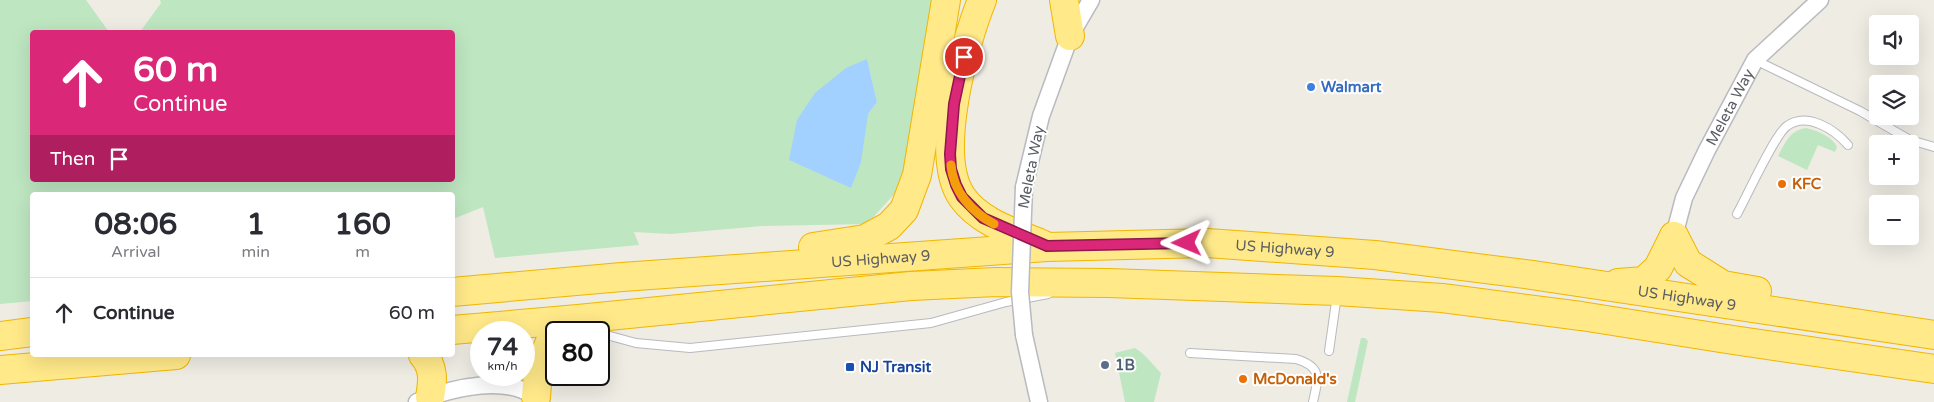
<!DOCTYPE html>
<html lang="en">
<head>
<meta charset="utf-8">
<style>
	:root { --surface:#fff; --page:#f2f2f3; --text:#2b2b33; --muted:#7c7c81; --line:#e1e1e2 }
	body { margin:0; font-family:"Varela Round",sans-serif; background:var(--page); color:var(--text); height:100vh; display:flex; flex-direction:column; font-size:19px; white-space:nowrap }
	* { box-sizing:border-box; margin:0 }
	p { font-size:16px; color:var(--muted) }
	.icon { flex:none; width:28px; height:28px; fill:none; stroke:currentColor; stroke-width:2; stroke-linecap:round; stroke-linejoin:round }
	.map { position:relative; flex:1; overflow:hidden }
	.details { position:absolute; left:30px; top:192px; width:425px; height:165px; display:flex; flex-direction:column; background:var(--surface); border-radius:5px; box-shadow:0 5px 20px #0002 }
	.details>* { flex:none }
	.hud { position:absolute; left:30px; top:30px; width:425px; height:152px; border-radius:5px; box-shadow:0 5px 20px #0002; background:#db2777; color:#fff; overflow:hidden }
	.controls { position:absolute; left:1869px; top:15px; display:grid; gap:10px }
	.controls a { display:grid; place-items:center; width:50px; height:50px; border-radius:5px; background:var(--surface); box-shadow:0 5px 20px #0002; font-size:25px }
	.speed { position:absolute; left:470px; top:321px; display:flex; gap:10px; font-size:25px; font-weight:700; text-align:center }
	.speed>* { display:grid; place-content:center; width:65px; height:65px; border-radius:50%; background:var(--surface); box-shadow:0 5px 20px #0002; line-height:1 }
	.speed small { font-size:12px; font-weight:400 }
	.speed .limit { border:2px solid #111; border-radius:8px; background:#fff; color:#111 }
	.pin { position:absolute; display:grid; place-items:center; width:42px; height:42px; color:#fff; margin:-21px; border:2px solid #fff; border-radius:50%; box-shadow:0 1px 5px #0007 }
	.me { position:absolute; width:55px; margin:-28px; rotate:269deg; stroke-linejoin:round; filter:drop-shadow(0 0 4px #0008) }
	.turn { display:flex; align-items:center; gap:18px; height:105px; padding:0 20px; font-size:22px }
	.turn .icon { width:65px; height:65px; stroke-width:2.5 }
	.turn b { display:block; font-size:35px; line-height:42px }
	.then { display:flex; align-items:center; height:48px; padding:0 20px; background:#0003; gap:10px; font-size:19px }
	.eta { display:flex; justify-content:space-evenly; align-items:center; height:85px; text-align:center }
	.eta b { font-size:30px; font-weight:800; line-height:35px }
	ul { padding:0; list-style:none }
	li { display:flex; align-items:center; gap:15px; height:70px; padding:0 20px; border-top:1px solid var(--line) }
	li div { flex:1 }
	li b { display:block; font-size:19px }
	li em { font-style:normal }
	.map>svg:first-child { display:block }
</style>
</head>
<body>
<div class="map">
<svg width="1934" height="402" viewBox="0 0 1934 402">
	<rect width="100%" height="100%" fill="#eeece3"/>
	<path fill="#bee6c1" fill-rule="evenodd" d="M0,0H86L109,32H32V180H185L186,182L187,180H452V32H140L161,3L160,0H942L907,180L867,224L762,226L671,234L634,232L639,245L495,258L483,207L453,219L452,195H32V301L0,304ZM867,59L877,102L868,114Z
		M1806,128C1816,130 1833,137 1837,147L1835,152L1818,145L1807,170L1778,156C1785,143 1790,130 1806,128Z
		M1361,338H1365L1368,341L1355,402H1347Z
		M1135,348C1146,355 1152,364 1161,373L1154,402H1125L1115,353Z"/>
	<path fill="#a2d0ff" d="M867,59L877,102L868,114L861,162L851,188L789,160L797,120L815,93L846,68Z"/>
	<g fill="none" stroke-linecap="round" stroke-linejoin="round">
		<defs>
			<path id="lane" d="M1755,60L1860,111L1910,140L1934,147
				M1737,214C1746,198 1775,134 1787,126C1807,111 1835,130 1848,145
				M599,333L636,343L690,348L931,323L1006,302L1048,294
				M1329,351L1337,295
				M1190,353L1296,359C1323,367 1318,379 1313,402"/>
			<g id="street">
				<path d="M1024,187L1041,116L1070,36L1091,0"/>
				<path id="s1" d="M1674,236L1684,198L1707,150L1755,60L1820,0"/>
				<path d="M1024,335L1039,402"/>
				<path d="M417,402C451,388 512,372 541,402"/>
			</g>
			<g id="highway">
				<path d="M982,0C964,45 933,155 962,197C980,223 1016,233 1044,245"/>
				<path d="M1064,0L1070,36"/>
				<path d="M1674,236L1688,263L1723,285L1757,291"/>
				<path d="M813,247L865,239L889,226L904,210L917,175L946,0"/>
				<path d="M1618,283L1644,281L1658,268L1674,236"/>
				<path id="s2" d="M452,292L622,277L1047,247L1207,243L1375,255L1532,275L1934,335"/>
				<path d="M452,330L578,319L911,286L996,282L1109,283L1337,291L1442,298L1581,316L1733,340L1934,369"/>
				<path d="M0,336L32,332"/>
				<path d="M423,355C434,367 433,381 430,397"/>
				<path d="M0,370L176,355"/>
				<path d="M536,397L538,372L558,321"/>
			</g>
		</defs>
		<use href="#lane" stroke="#b8babf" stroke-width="10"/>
		<use href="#street" stroke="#b8babf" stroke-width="19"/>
		<use href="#highway" stroke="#f1b600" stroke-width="30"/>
		<use href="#lane" stroke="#fff" stroke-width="8"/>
		<use href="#street" stroke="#fff" stroke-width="16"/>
		<use href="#highway" stroke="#ffe989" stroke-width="28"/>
		<defs>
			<path id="street-bridge" d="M1024,335L1020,292L1024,187"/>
		</defs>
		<use href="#street-bridge" stroke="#b8babf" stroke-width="19" stroke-linecap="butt"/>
		<use href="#street-bridge" stroke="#fff" stroke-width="16"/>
	</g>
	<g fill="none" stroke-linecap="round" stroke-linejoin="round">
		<defs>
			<path id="route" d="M964,57L954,104L950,154L951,169L956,185L962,197L983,218L1047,246L1187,243"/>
		</defs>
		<use href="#route" stroke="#8e194d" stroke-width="12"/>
		<use href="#route" stroke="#db2777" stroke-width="9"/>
		<path stroke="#f59e0b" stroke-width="9" d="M951,165C953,192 972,212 994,224"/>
	</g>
	<circle fill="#3f7fe0" stroke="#fff" stroke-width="2" cx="1311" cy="87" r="5"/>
	<g fill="#e8710a" stroke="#fff" stroke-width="2">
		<circle cx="1782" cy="184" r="5"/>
		<circle cx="1243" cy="379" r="5"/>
	</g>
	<circle fill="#5c6f8a" stroke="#fff" stroke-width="2" cx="1105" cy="365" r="5"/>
	<rect fill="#1a4fb4" stroke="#fff" stroke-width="2" x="845" y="362" width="10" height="10" rx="2.5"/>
	<g text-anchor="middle" stroke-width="4" stroke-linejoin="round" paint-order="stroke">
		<g font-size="15" font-weight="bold" fill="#366cbe" stroke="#fff" text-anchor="start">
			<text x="1321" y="92">Walmart</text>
		</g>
		<g font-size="15" fill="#5b5e64" stroke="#fff">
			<text dy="5" stroke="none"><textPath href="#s1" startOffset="141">Meleta Way</textPath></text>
			<text transform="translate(1031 167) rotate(-79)" y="5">Meleta Way</text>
			<text dy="5" stroke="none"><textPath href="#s2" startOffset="835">US Highway 9</textPath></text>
			<text dy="5" stroke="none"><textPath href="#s2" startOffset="430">US Highway 9</textPath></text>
			<text dy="5" stroke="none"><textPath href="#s2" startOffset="1240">US Highway 9</textPath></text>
		</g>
		<g font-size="15" font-weight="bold" fill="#c56008" stroke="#fff" text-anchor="start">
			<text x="1792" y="189">KFC</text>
			<text x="1253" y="384">McDonald's</text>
		</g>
		<g font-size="15" font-weight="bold" fill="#4e5e75" stroke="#fff" text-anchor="start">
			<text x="1115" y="370">1B</text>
		</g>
		<g font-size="15" font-weight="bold" fill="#164399" stroke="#fff" text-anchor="start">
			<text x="860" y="372">NJ Transit</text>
		</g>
	</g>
</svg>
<div class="controls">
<a><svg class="icon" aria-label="sound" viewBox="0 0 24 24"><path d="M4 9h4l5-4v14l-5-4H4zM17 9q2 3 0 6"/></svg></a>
<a><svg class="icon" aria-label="layers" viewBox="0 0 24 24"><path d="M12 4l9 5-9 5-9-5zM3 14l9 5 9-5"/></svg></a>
<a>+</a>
<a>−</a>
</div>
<div class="speed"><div>74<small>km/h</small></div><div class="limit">80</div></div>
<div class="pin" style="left:964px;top:57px;background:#d93025"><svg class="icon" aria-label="arrive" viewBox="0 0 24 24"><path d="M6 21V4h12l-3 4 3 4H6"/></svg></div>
<svg class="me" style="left:1187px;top:243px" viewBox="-20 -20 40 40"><path d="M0-17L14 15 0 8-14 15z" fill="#db2777" stroke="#fff" stroke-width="4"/></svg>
<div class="hud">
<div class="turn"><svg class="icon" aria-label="ahead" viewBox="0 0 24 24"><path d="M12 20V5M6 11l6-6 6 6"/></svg><div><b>60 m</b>Continue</div></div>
<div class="then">Then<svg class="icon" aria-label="arrive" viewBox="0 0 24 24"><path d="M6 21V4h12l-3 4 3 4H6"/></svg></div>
</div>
<section class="details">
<div class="eta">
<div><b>08:06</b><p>Arrival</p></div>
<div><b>1</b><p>min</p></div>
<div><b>160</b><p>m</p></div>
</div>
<ul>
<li><svg class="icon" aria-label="ahead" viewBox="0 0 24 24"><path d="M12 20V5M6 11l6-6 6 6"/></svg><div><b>Continue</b></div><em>60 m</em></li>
</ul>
</section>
</div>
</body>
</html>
